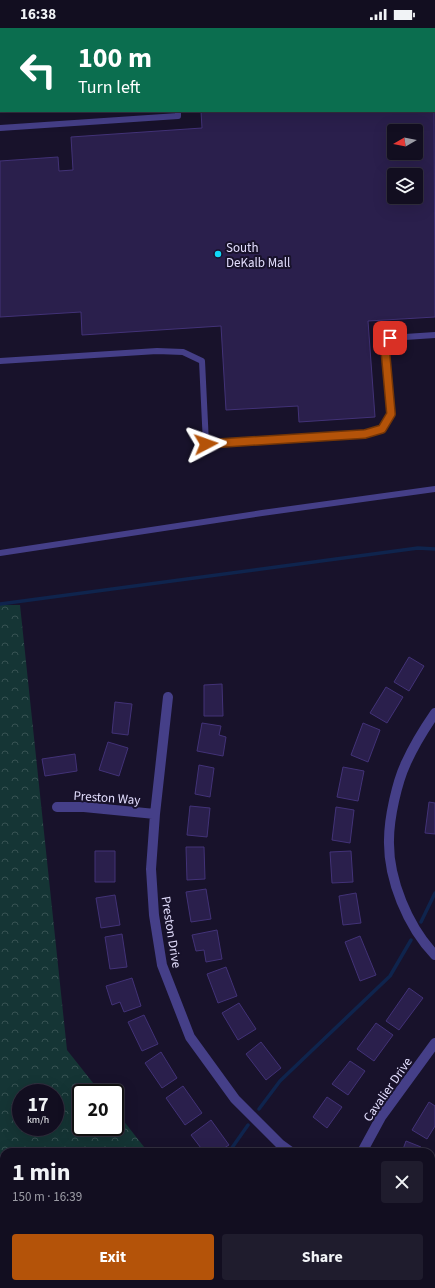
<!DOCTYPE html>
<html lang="en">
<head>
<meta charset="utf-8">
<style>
	:root { --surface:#120e20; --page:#1f1c2d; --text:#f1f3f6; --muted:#9c9ca5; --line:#312e3e; --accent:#b45309 }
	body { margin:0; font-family:"Source Sans 3",sans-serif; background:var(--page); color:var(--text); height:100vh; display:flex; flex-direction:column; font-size:15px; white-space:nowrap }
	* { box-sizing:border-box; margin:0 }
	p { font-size:13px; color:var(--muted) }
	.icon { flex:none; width:22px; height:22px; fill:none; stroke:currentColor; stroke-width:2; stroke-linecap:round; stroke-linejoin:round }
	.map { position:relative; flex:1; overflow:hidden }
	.drawer { position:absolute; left:0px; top:1120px; width:435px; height:140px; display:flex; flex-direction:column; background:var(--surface); border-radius:12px 12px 0 0; box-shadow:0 4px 16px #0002,0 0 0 1px var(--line) }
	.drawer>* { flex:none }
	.hud { position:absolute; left:0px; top:0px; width:435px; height:84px; box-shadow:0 4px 16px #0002,0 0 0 1px var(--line); background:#0b6e4f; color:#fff; overflow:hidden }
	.needle { width:26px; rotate:261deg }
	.fabs { position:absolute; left:387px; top:96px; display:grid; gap:8px }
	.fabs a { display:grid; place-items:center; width:36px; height:36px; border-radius:4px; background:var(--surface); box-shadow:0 4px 16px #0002,0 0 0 1px var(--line); font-size:20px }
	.speed { position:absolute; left:12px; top:1056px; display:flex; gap:8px; font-size:20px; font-weight:700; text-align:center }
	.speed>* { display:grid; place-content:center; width:52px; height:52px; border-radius:50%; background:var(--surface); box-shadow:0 4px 16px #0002,0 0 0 1px var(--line); line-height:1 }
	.speed small { font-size:10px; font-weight:400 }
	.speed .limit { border:2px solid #111; border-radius:6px; background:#fff; color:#111 }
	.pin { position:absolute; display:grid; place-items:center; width:34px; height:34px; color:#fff; margin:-17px; border-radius:8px; box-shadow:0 2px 6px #0006 }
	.me { position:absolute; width:44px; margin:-22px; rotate:86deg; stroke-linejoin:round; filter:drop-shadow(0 0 3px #0008) }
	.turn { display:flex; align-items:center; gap:14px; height:84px; padding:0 12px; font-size:18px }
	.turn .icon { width:52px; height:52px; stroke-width:2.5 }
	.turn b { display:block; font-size:28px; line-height:34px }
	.round { display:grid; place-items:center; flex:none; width:42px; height:42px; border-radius:4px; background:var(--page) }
	.overview { display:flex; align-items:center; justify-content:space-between; height:68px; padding:0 12px }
	h1 { font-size:24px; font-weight:700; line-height:30px }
	.action { display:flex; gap:8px; margin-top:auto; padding:8px 12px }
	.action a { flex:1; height:46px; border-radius:4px; background:var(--accent); color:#fff; font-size:16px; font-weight:700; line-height:46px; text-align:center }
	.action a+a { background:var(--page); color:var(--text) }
	.status { display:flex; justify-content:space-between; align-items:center; height:28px; padding:0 20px; background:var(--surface); direction:ltr }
	.status svg { height:11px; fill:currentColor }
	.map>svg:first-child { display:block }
</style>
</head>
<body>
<div class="status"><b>16:38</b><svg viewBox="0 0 49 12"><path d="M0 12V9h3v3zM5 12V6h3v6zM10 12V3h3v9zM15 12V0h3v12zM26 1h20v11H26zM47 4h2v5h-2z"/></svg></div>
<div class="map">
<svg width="435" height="1260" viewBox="0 0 435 1260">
	<defs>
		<pattern id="forest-crowns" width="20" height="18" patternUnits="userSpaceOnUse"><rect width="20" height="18" fill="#153535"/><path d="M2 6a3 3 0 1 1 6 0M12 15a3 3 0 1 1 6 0" fill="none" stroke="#375253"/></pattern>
	</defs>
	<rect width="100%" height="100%" fill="#18122b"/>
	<path fill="url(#forest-crowns)" fill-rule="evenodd" d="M0,577H20L67,1022L101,1065H81V1099H115V1082L148,1124H4V1256H196V1260H0ZM21,1065H55V1099H21Z"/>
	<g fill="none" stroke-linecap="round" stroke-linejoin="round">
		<path stroke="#0f244d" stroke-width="3.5" d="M0,576L418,520L435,521
			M421,894L435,865
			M259,1081L280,1053L390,948L411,912
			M229,1124L248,1097
			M140,1260L144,1256"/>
	</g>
	<path fill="#2a1f4c" stroke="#423277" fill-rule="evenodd" d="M434,76L435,289L368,293L375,389L299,394L298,378L226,382L221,298L82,307L81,284L0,289V133L58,129L59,143L73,142L71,109L202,100L201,83H434ZM394,103H416V125H394ZM394,147H416V169H394Z
		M409,629L424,638L409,663L394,654Z
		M222,656L223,688H204V657Z
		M386,659L403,669L387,695L370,685Z
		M115,674L132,676L128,707L112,705Z
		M202,695L221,698L219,707L226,709L223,728L197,723Z
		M363,695L380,702L368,734L351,727Z
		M108,714L128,720L119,748L99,742Z
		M75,726L77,743L45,748L42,731Z
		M199,737L214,740L210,769L195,766Z
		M343,739L364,743L358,773L337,769Z
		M429,774L435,775V806L425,805Z
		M190,778L210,780L207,809L187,807Z
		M336,779L354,782L350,815L332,812Z
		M186,819H204L205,851L187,852Z
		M95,823H115V854H95Z
		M351,823L353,854L332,855L330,824Z
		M206,861L211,891L191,894L186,864Z
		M356,865L361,895L343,897L339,868Z
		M115,867L120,897L101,900L96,870Z
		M217,902L222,931L206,934L204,922L196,923L192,907Z
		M122,906L127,939L110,941L105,909Z
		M360,908L376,947L360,953L345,914Z
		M226,939L237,968L218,975L207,946Z
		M132,950L141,978L124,984L120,974L112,977L106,958Z
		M409,960L423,970L399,1002L386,993Z
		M239,975L256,1001L238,1012L222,985Z
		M144,987L158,1016L142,1023L128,994Z
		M376,995L393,1007L374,1033L357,1021Z
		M261,1014L281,1040L266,1052L246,1026Z
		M161,1024L177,1050L162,1060L145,1035Z
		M350,1033L365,1043L348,1067L332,1056Z
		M183,1058L202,1085L185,1097L166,1070Z
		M327,1069L342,1079L327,1100L313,1089Z
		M429,1074L435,1078V1098L427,1111L412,1102Z
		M211,1092L229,1117L218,1124H204L191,1107Z
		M406,1113L421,1119L419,1124H402Z
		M435,1162V1176L431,1173V1167Z
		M253,1256H267L269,1257L267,1260H251Z
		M395,1256H416L420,1260H397Z"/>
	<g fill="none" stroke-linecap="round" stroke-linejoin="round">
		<path stroke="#453f88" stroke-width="6" d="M171,0L172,1
			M402,0V1
			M434,69H435
			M0,100L178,88V83
			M0,333L157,323L183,324L202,333L206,416L365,406L382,401L391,386L385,320L390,310L435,307
			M0,525L262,485L435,461"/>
		<path stroke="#453f88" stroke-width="10" d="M168,669L155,786L151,841L154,887L162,937L190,1009L235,1071L280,1116L291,1124
			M435,685C424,701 414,717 406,735C397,754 389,790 389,812C388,851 408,899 435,927
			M57,779H84L155,786
			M362,1124L381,1089L435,1015
			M431,1213L435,1217
			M299,1260V1256"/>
	</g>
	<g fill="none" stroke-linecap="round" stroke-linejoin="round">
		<defs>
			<path id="route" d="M206,416L365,406L382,401L391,386L385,320L390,310"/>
		</defs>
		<use href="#route" stroke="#753606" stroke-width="10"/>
		<use href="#route" stroke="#b45309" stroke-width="7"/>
	</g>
	<circle fill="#10d7f7" stroke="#18122b" stroke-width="1.5" cx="218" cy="226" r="4"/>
	<g text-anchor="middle" stroke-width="4" stroke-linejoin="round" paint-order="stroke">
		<g font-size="13" fill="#e3defe" stroke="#18122b" text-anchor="start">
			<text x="226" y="224">South<tspan x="226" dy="15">DeKalb Mall</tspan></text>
		</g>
		<g font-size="13" fill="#e3defe" stroke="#18122b">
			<text transform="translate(107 769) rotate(4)" y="5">Preston Way</text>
			<text transform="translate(172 904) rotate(81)" y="5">Preston Drive</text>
			<text transform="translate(387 1061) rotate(-55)" y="5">Cavalier Drive</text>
		</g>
	</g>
</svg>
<div class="fabs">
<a><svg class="needle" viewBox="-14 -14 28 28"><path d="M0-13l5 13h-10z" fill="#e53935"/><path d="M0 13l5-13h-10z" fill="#9c9ca5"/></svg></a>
<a><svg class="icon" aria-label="layers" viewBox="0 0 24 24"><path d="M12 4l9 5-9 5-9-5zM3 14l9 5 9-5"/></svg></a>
</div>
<div class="speed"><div>17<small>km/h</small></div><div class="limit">20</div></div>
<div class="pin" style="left:390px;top:310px;background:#d93025"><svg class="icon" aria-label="arrive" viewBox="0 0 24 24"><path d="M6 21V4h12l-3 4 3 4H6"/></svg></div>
<svg class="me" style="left:206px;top:416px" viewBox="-20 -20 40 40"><path d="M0-17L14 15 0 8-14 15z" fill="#b45309" stroke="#fff" stroke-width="4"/></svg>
<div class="hud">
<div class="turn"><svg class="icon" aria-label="left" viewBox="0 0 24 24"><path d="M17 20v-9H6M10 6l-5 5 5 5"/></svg><div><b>100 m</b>Turn left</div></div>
</div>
<section class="drawer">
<div class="overview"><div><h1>1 min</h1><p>150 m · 16:39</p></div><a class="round"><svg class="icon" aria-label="close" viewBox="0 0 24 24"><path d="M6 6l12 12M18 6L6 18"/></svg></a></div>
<div class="action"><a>Exit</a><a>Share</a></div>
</section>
</div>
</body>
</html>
